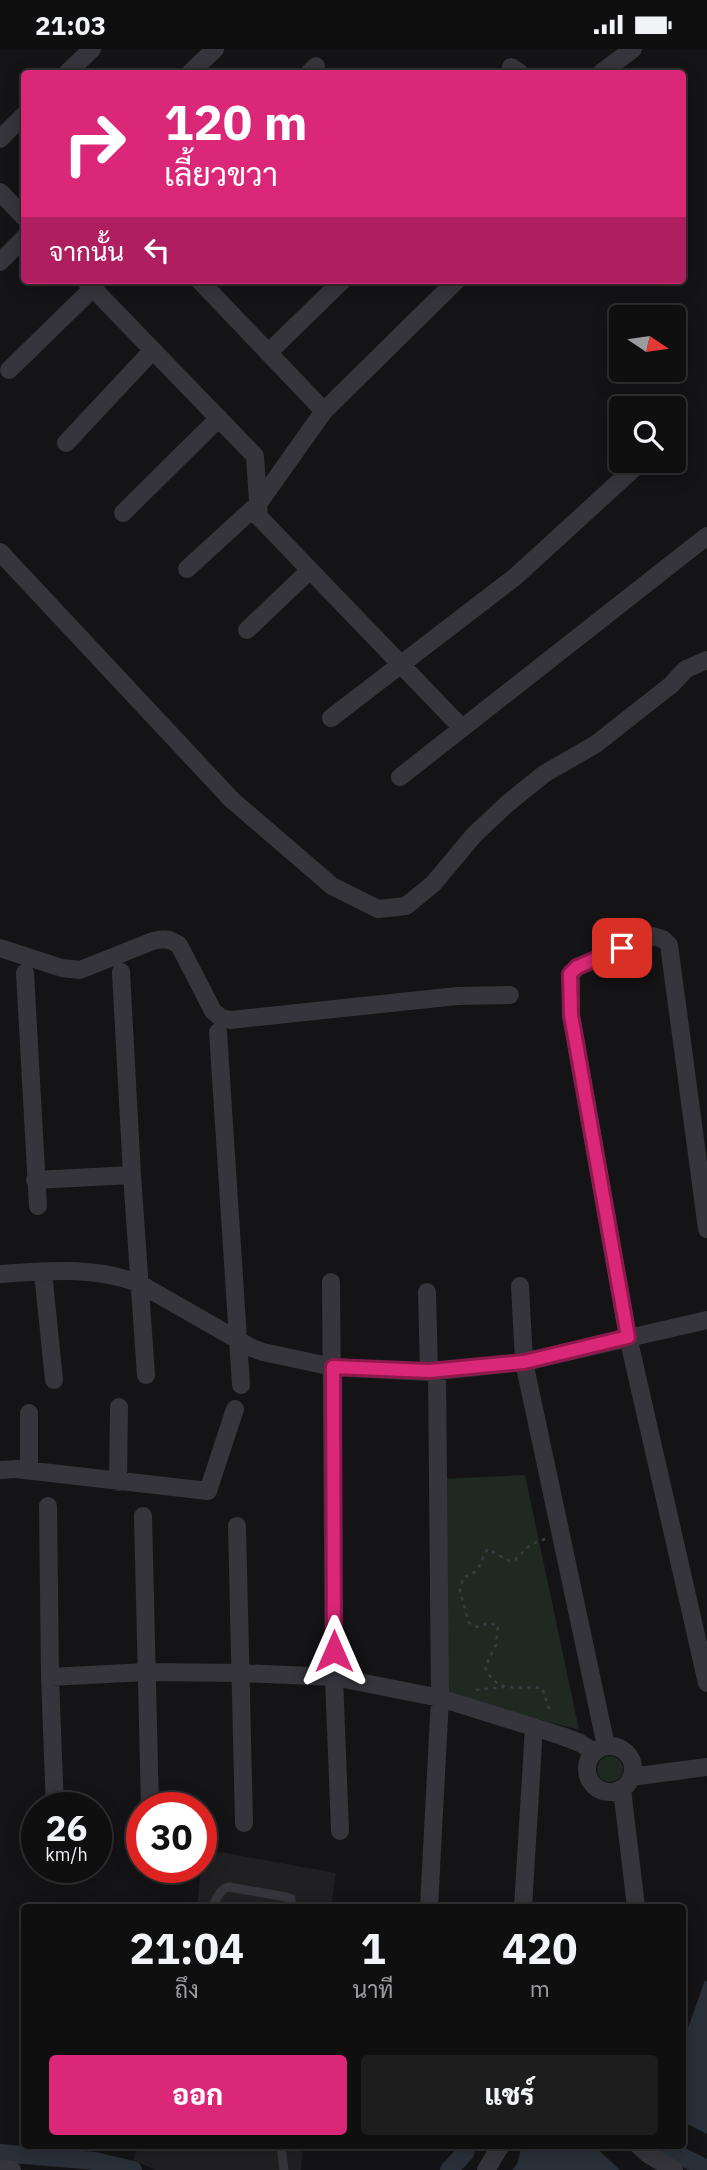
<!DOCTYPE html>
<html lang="th">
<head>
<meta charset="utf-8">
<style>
	:root { --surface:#0f0f10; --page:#1d1d1e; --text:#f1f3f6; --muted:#9b9c9f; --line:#2f2f30; --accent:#db2777 }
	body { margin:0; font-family:"IBM Plex Sans",Sarabun,sans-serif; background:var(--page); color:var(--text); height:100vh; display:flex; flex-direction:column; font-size:26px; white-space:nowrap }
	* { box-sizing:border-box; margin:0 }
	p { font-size:23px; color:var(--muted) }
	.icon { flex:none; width:38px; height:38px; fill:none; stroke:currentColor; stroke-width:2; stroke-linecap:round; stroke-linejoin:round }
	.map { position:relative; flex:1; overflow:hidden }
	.drawer { position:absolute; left:21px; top:1855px; width:665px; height:245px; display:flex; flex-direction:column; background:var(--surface); border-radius:7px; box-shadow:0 4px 18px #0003,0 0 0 2px var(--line) }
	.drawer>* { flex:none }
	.banner { position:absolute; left:21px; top:21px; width:665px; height:214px; border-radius:7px; box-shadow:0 4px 18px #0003,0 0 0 2px var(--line); background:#db2777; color:#fff; overflow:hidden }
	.needle { width:46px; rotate:103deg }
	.tools { position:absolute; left:609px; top:256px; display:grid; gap:14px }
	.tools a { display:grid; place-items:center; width:77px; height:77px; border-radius:7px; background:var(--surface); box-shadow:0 4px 18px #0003,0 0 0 2px var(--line); font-size:35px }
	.speed { position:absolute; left:21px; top:1743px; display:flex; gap:14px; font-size:35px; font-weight:700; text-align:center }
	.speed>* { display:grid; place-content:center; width:91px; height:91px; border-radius:50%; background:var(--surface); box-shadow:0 4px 18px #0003,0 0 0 2px var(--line); line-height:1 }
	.speed small { font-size:18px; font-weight:400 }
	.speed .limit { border:10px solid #d22; background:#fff; color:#111 }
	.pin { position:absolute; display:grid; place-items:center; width:60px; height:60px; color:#fff; margin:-30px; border-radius:14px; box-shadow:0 4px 10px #0006 }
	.me { position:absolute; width:77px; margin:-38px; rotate:0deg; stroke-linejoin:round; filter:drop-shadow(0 0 5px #0008) }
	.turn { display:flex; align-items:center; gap:24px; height:147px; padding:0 28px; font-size:32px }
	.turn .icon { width:91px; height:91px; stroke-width:2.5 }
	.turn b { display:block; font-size:49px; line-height:60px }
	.then { display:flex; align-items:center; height:66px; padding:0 28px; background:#0003; gap:14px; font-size:26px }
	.eta { display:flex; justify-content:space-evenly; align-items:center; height:119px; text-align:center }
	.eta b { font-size:42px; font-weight:800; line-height:49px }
	.action { display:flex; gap:14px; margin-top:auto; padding:14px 28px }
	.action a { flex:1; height:80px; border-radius:7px; background:var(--accent); color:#fff; font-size:28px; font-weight:800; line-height:80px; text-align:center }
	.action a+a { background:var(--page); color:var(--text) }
	.status { display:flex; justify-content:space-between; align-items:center; height:49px; padding:0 35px; background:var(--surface); direction:ltr }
	.status svg { height:19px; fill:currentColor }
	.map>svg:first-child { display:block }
</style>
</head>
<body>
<div class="status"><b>21:03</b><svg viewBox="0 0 49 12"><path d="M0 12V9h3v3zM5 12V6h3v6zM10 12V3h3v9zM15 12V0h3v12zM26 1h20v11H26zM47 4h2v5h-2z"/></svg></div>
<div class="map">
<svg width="707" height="2121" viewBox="0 0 707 2121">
	<rect width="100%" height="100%" fill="#141416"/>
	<path fill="#202023" d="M203,1800L336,1824L331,1858H197Z
		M138,2097H303L301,2121H156L133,2111Z"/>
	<path fill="#202822" d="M525,1426L579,1681L449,1646L442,1430Z
		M597 1720a13 13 0 1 1 26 0a13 13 0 1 1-26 0Z"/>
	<path fill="#2a3039" d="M705,1931L707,1933V2085L682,2072L683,1993Z
		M522,2096L594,2097L620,2121H512L517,2115Z"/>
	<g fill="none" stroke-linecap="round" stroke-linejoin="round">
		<path stroke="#2a3039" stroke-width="18" d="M659,2096L707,2120
			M0,2104L95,2112L133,2121
			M449,2121L465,2104L467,2096"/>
		<path stroke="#3b3c42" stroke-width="2.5" stroke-dasharray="3.5 5" stroke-linecap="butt" d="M545,1490L530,1496L515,1511L509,1512L488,1500C479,1512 482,1524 463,1528L460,1542L469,1574L477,1578L489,1574L498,1577L496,1596L485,1618C496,1646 518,1636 542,1639L551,1665
			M476,1641L504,1638"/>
		<path stroke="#35353b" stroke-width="9" d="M212,1858C216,1851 220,1839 229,1838L286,1848L291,1850V1858
			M281,2096L284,2121"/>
		<path stroke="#35353b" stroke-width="18" d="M511,18L520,24
			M67,24L92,0
			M190,24L215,0
			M309,24L316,17
			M601,24L633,0
			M0,90L24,66
			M0,143L24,168
			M0,213L24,189
			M85,231L255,407L259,468L462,679
			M199,231L324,362
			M268,304L343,231
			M9,321L93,239
			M66,394L153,301
			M123,464L219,369
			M0,503L232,751L332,837L378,860L406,857L433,835L474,786L507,755L544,725L596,695L671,636L686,620L707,611
			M187,520L258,455L324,362L457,231
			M247,581L310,521
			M331,669L515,528L643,411
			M400,728L707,487
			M0,899L62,919L80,921L153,892C164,889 170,890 179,896L213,962L220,968L230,971L457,947L510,946
			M121,923L132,1126L146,1326
			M25,924L38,1157
			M218,983L241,1336
			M35,1131L132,1126
			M707,1180L669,896L663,890L653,887L577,918L571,925V966L628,1288L707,1634
			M43,1223L54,1331
			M0,1225C47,1222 96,1217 140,1235L252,1299L263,1303L333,1318L429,1323L524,1313L707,1271
			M331,1233L334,1628L340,1782
			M520,1237L524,1313L606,1697
			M427,1243L429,1323
			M29,1364V1421
			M0,1421L16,1420L208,1442L235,1360
			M118,1433L119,1358
			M48,1457L50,1628L55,1759
			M143,1467L150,1759
			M237,1477L244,1774
			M50,1628L146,1623L241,1624L334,1628L440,1649L562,1687L580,1694L594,1703
			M587 1720a23 23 0 1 1 46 0a23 23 0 1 1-46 0Z
			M631,1728L707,1718
			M622,1740L636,1858
			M429,1858L440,1649L437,1322
			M523,1858L534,1678
			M638,2096L648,2105L674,2121
			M0,2120L12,2121
			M486,2121L501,2096"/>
	</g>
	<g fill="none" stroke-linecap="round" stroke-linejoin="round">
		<defs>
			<path id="route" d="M334,1602L333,1318L429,1322L524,1313L628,1288L571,966L570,925L577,918L622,899"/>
		</defs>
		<use href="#route" stroke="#8e194d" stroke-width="18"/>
		<use href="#route" stroke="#db2777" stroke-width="12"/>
	</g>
</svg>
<div class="tools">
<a><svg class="needle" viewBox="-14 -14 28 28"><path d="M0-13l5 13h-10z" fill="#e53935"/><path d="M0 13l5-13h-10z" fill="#9b9c9f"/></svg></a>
<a><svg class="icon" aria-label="search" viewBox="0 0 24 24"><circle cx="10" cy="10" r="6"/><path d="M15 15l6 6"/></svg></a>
</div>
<div class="speed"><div>26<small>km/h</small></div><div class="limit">30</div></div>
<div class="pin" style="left:622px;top:899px;background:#d93025"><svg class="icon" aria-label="arrive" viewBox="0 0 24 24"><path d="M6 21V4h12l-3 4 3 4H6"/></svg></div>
<svg class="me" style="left:334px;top:1602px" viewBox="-20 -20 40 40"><path d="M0-17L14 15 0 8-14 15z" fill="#db2777" stroke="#fff" stroke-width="4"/></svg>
<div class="banner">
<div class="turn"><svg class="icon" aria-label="right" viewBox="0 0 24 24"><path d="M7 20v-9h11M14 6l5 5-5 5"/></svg><div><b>120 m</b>เลี้ยวขวา</div></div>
<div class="then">จากนั้น<svg class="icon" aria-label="left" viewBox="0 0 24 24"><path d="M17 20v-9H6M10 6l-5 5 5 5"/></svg></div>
</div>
<section class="drawer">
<div class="eta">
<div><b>21:04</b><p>ถึง</p></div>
<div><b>1</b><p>นาที</p></div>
<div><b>420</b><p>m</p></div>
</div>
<div class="action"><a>ออก</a><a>แชร์</a></div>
</section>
</div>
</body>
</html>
